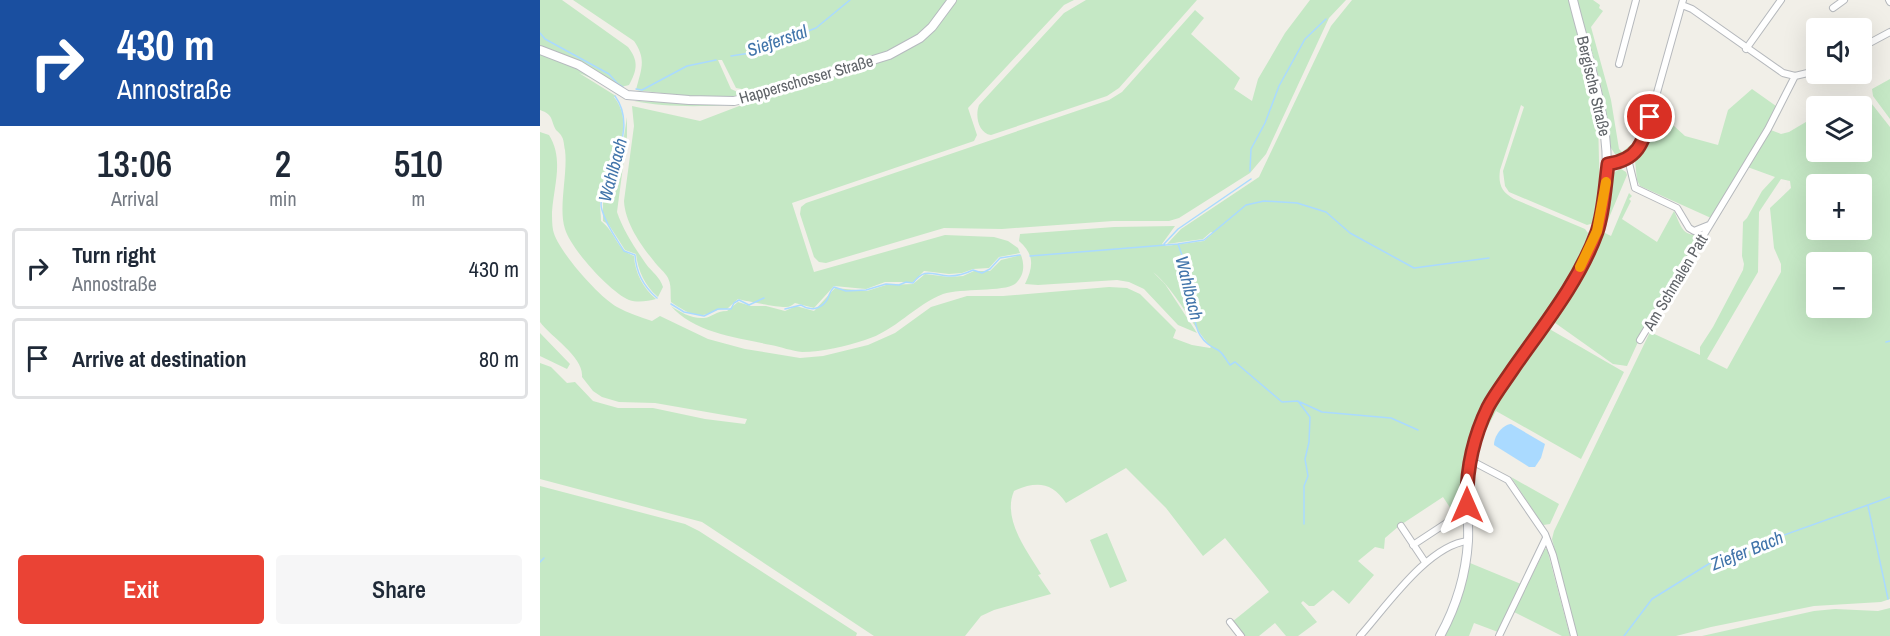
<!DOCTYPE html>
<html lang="en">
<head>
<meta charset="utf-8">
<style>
	:root { --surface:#fff; --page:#f6f6f7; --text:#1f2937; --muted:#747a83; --line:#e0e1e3; --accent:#ea4335 }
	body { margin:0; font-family:"Archivo Narrow",sans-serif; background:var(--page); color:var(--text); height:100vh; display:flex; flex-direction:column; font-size:22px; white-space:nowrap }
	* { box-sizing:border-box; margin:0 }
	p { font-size:20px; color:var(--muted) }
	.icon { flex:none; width:33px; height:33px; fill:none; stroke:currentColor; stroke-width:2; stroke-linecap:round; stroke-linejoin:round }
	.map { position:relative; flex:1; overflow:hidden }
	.drawer { display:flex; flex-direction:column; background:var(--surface); width:540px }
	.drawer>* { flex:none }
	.top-card { background:#1a4fa0; color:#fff; overflow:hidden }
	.controls { position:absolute; left:1266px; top:18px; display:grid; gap:12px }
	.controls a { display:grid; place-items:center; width:66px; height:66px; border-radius:6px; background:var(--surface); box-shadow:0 6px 24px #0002; font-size:30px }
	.pin { position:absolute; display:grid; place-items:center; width:51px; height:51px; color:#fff; margin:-26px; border:3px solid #fff; border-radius:50%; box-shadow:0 2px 6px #0007 }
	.me { position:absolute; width:66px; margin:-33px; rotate:0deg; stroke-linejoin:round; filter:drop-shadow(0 0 4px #0008) }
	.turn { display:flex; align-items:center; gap:21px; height:126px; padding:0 18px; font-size:27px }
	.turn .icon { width:78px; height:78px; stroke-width:2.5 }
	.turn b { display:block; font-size:42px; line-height:51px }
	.eta { display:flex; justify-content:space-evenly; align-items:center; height:102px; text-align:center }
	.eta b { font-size:36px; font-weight:600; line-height:42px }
	.action { display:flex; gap:12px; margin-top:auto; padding:12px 18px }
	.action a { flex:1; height:69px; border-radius:6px; background:var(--accent); color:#fff; font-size:24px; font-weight:600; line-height:69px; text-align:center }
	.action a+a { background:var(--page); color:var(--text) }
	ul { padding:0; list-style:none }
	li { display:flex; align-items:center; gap:18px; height:81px; margin:0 12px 9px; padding:0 6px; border:3px solid var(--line); border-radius:6px }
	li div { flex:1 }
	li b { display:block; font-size:22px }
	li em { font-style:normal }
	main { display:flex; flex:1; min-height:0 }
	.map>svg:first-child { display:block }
</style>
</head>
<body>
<main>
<section class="drawer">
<div class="top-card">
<div class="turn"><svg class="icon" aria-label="right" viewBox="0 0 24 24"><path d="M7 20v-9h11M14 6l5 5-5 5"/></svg><div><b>430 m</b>Annostraße</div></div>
</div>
<div class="eta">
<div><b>13:06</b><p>Arrival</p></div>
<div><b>2</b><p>min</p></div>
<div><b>510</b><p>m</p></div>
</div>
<ul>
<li><svg class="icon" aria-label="right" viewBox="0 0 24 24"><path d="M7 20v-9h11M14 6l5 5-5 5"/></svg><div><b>Turn right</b><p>Annostraße</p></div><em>430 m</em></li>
<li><svg class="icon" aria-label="arrive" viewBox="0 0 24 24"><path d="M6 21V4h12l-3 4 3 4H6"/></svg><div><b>Arrive at destination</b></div><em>80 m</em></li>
</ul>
<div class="action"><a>Exit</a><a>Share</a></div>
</section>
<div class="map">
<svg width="1350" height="636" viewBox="0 0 1350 636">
	<rect width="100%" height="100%" fill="#f1efe8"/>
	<path fill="#c5e8c5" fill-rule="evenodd" d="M0,0H22L88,47C99,61 97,70 89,85C69,91 56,79 39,73L76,96L74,97C100,130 64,170 60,203C60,209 61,215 61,221C76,232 75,249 94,256C95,273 103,288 116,299C108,301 98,303 89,300C70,292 31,249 25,229C18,208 28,174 25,150C24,146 24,140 22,137C21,134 18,132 16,130C10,119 14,115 0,110Z
		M33,0H409L388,25L375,37L348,52L218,92L196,88L182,60H178L191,89L204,95C168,100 132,94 96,90C101,69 107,60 94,41Z
		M417,0H534L524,5L428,108L437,135L434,141L252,203L274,272L405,235L454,237L468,241L478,248L480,253L459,257L449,268L433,269L422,273L409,274L384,271L373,282H345L326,289L294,286L274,308L255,303C252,305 250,307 246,307C241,308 205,301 198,299L187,309C175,308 171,314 163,315C151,316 140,308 131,302C130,294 132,286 128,278C125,272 118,267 113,260C100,244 85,222 84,201L94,126L92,106L160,121L207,103C174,107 127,108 94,101L187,104L353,56L406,15Z
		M546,0H657L579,88L567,96L451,135C438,133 435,115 439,105L524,13Z
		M770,0H806L789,18L726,154L710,173L639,218L629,221H573L462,229L404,228L286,263L279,262L274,257L260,214L261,207L266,203L569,100L582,92L655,10L664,18L651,34L700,78L694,89L712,101L718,79L745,33Z
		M812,0H1029L1058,118L1060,204L1054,223L1047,225L969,192L965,186L963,171L984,107L981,105L960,170C958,185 962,192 974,199L1045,229L1048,233L1049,231C1056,255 970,364 954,391C949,400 946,411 942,421C928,458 922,474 923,514L917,518L903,497L859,526L845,538L844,549L835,547L818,561L834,575L809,604L793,590L774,606H769L763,601L761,603L777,622L758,636H746L735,623L719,636H703L692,622L729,592L685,538L663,556L626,508L586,468L526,503C512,482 496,481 474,491C462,519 487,551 501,574L498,575L511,594L454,610L441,616L425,636H334L162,522L0,479V363L11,367L27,383L35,382L53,401L78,408H113L165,419L205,424L207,419L115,403L79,402L62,397L53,391L42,377C44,357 12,338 0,322V132L9,135C24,159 14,185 12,212C12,217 12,225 13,230C17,250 59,297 77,307C88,313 100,317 112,321L120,316L168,339L205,349L260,358L283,356L328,345L355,333L391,307L427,296H463L569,287L587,288L600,294L636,330L633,338L652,345L670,348L671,347C650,323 637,292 613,272L625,284L657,333L638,325L604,289L589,282L577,280L498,285L485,284C494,266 494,254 479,241L480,234L574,227L635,226L622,244L626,246L664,241L673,233L671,232L663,239L627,244L641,229L719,177L791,26Z
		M1037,0H1053L1060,5L1059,8L1063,11L1051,27L1071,100L1079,149L1082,152L1093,143L1101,132L1104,133C1097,145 1089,156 1075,154L1071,148L1061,85Z
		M1350,79V119L1333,96L1332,89Z
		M1212,89L1236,106L1228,129L1241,134L1249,132L1276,116V152H1322V106H1296C1306,102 1318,93 1328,99L1350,127V599L1341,602L1274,606L1171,627L1136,636H1037L1012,539L1014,531L1110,332L1160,355V347L1173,327L1203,270L1204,264L1202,256L1203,222L1207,218L1222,191L1235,177L1202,165L1171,218L1100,186L1097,180L1095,161L1107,145L1117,115H1122L1145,136L1178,145L1188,110ZM1241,179L1250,181L1251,188L1230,208L1234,248L1241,264V272L1187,369L1167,359L1218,272L1219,212ZM1276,184H1322V230H1276ZM1276,262H1322V308H1276Z
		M87,117V136L77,212C83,230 95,248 106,264C112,272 120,277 123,287L118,297C105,286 98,271 96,254L85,250L69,225L63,221V202L82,149Z
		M1081,169L1086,172L1087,175L1063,232L1071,236L1089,193L1092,196L1089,199L1091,201L1082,219L1117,242L1134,211C1141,225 1142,238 1161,234L1104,329L1087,366L1073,364L1011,320L1039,277L1069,190C1070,181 1070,172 1081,169Z
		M481,255C485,266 484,276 475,284C464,292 421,288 403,294C375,305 355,331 325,340C306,346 283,352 262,352C252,351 241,347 231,345C199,338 154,333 131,306C140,312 152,319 164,318C173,317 175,311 187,311L198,302L211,306H226L245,311L256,306L274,311L295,288L327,291L346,285L373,284L385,274L409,277L423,276L434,271H450L461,260Z
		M1006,327L1084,372L1041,459L956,411L946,430L944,428C944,412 994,342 1006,327Z
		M0,333L30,364L27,369L0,356Z
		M971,477L1019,504L1010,524L1003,525Z
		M0,486L145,524L159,531L317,633L316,636H0Z
		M567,533L587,581L570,588L550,540Z
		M1005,549H1007L1030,636H1022L974,612Z
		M930,563L981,584L958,632L934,623L929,636H905L921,600Z
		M1350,608V636H1162L1274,611L1295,609L1338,611Z"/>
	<path fill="#aadaff" d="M971,424L1005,444L1001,458L995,467H989L954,445C954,436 962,425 971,424Z"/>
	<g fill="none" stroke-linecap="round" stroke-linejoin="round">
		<path stroke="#aadaff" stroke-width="1.5" d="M0,33L5,39L69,74L77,83L83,87
			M191,56L210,53L276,28L310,0
			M96,89L102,90L147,66L176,60
			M75,96C91,118 82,143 74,167C72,171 73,176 71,180C67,189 58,199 62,210C66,225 76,238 84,251L95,255C96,272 104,287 117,298
			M710,171L711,149L725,123L739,86L765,39L786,19
			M624,244L638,229L711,179
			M638,244L664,240L706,205L724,201L757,203L786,212L810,233L874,268L949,258
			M490,256L638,244L643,258L648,294C656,306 652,323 660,335C665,343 670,346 678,350C683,353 686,360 690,365L695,362L742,402L758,401L770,417L769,442L765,459L768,476L764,486V524
			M131,304L144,312L164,316L178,309H191L194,303L199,300L209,305L224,298
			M245,309L261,305C270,311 280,310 287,300C290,294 289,292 294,287L306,291L326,290L346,284L359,285L366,282L373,283C385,267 392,275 409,276C418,276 425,274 433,270L442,273L450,269L460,258L480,255
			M1346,342L1350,341
			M760,402L782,412L851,418L878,430
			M1328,506L1348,599
			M0,562L4,558
			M1084,636L1112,599L1175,560L1350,497"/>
		<defs>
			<path id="street" d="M1349,0L1350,2
				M1142,5L1152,9L1243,73L1255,76L1276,71
				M1293,8L1304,0
				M1322,47L1350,32
				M1206,49L1241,0
				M1079,64L1096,0
				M1088,159L1095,188L1137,208L1149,228L1154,231L1169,225
				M1068,164C1086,162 1095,154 1104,139L1143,0
				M1100,340L1228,129L1255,76
				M930,460L968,480L1005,534L1013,555L1034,636
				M861,526L885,562
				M873,545L914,518
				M690,622L701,636
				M820,636C846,607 888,545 928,541
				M959,636L1006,538"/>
			<path id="secondary" d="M0,50L39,65L87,95L149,100L194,101L220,95L349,55L380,38L392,27L412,0
				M900,636C916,607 926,574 928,541C929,518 925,496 928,473C929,460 933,446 938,433C950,392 982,357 1006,321C1025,293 1047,264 1057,231C1083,151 1052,77 1033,0"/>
		</defs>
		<use href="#street" stroke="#b5b8bc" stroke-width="8"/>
		<use href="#secondary" stroke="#b6babf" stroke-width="10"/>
		<use href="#street" stroke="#fff" stroke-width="6"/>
		<use href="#secondary" stroke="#fff" stroke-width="8"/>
	</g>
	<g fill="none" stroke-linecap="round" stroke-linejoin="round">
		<defs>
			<path id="route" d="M927,505C926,471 933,438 948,407C955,394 965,381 973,369C1003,326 1039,282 1057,232C1064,211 1065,187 1068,164C1098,160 1103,143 1110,117"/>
		</defs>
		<use href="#route" stroke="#982c22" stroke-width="15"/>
		<use href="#route" stroke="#ea4335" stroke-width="10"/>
		<path stroke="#f59e0b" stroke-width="10" d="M1040,267L1057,231L1066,182"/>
	</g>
	<g text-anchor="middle" stroke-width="6" stroke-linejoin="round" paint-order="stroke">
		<g font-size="16" fill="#5f6368" stroke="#fff">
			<text transform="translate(266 79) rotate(-16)" y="6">Happerschosser Straße</text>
			<text transform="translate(1054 86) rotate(77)" y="6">Bergische Straße</text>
			<text transform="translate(1135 282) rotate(-59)" y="6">Am Schmalen Patt</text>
		</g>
		<g font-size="18" font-style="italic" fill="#4174aa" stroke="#fff">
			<text transform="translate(237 41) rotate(-19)" y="6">Sieferstal</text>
			<text transform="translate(73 170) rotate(-75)" y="6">Wahlbach</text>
			<text transform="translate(649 288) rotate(76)" y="6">Wahlbach</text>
			<text transform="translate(1207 551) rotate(-22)" y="6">Ziefer Bach</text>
		</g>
	</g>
</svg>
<div class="controls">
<a><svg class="icon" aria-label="sound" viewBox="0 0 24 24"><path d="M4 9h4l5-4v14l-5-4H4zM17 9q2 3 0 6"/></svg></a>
<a><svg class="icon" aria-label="layers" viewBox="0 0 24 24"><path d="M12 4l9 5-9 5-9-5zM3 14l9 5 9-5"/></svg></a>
<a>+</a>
<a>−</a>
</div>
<div class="pin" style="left:1110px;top:117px;background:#d93025"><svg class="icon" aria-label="arrive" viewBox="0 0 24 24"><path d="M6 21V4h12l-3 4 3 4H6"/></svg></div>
<svg class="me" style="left:927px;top:505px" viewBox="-20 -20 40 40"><path d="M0-17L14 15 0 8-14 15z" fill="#ea4335" stroke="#fff" stroke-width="4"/></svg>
</div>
</main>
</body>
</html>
